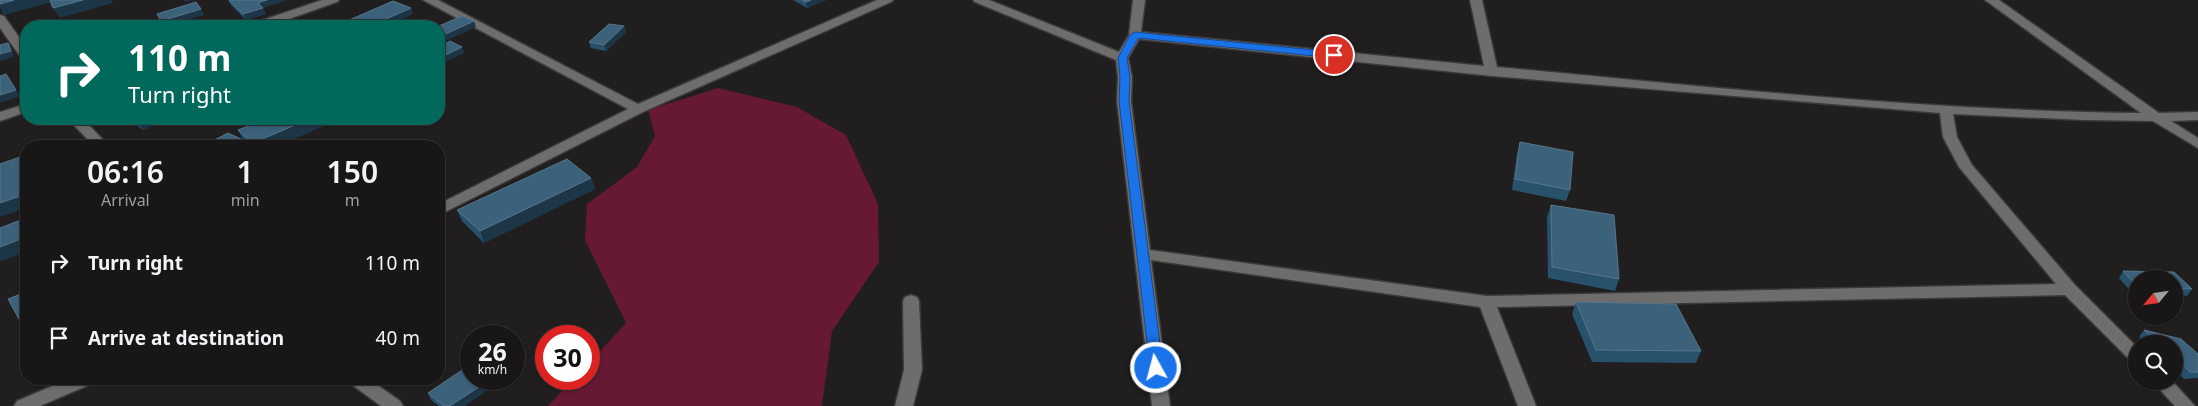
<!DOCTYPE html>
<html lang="en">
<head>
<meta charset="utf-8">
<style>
	:root { --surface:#181616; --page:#211f1f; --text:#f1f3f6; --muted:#9f9fa1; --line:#363535 }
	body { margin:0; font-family:"Noto Sans",sans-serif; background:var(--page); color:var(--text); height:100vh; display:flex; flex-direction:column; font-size:19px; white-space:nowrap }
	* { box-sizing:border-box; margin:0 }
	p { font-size:16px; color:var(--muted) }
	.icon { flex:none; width:28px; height:28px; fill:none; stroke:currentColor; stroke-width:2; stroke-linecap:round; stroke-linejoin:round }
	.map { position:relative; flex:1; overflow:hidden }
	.sheet { position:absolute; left:20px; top:140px; width:425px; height:245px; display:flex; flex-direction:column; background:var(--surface); border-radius:20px; box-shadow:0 1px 4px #0004,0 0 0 1px var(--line) }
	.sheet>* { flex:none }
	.banner { position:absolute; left:20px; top:20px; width:425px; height:105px; border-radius:20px; box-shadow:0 1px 4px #0004,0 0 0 1px var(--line); background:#00695c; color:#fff; overflow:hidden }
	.needle { width:32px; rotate:241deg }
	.tools { position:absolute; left:2128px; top:270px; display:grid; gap:10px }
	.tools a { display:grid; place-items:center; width:55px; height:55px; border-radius:50%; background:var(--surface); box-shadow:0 1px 4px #0004,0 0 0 1px var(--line); font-size:25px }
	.speed { position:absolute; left:460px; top:325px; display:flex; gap:10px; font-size:25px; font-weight:700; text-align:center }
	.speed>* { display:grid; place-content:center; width:65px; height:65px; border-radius:50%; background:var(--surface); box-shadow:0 1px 4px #0004,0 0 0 1px var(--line); line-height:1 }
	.speed small { font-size:12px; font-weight:400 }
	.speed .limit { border:8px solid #d22; background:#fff; color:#111 }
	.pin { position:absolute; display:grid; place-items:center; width:42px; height:42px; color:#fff; margin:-21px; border:2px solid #fff; border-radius:50%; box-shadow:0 1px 5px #0007 }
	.me { position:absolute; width:55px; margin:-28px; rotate:353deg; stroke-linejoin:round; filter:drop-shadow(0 0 4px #0008) }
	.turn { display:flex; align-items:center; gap:18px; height:105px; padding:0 25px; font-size:22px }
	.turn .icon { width:65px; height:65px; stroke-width:2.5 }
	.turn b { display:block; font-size:35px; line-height:42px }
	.eta { display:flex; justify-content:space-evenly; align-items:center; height:85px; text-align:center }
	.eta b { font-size:30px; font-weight:600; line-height:35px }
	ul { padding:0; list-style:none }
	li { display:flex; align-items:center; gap:15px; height:75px; padding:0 25px }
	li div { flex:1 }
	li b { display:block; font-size:19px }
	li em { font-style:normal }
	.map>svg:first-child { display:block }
</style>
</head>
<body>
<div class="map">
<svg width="2198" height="406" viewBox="0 0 2198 406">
	<rect width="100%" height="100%" fill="#201e1e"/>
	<path fill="#661834" d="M718,88L797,107L846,135L878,204L879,262L832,331L822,406H548L573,379H589V363L626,323L585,240L587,204L637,167L655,136L648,110Z"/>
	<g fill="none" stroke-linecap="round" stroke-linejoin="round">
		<defs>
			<path id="minor" d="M322,0H339L337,2L269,26H252L254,23Z
				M423,0H438L638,104L877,0H893L891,2L643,112L439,215V204L628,109Z
				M973,0H989L1119,52L1129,35L1133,0H1145L1141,32L1484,66L1470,0H1482L1497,67C1711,87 1926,111 2141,113L1985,0H1999L2159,113L2198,112V120L2171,121L2198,138V148L2153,121L2084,120L1953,114L1957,137L1972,165L2075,285L2136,346V362L2130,360L2065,295L1497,307L1536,406H1518L1480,307L1151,260L1170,406H1152L1117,101L1118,77L1116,60L975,2ZM1139,39L1492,76L1940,113L1943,137L1959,167L2056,284L1487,296L1150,250L1131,101L1132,77L1128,58Z
				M0,15L4,16L26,47V60L22,59L0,28Z
				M26,104V112L0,121V112Z
				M68,119H83L109,146H94Z
				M911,295L917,297L919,301L922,370L913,406H895L904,370L903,301L905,297Z
				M69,379H94L91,384L40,406H14L17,401Z
				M348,379H369L400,401L403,406H381L351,384Z
				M2152,381H2172L2195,406H2175Z"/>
		</defs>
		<use href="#minor" stroke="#3b3939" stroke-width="3"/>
		<use href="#minor" fill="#6f6c6c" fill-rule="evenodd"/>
	</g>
	<path fill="#28516c" d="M228,0L263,8L266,14L246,20L231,5Z
		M793,0H826L807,8Z
		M624,26L626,32L606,51L591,48L589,42Z
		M133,119H168L143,130L137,126Z
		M264,119H340L277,146H203L244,141L238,130Z
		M1520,142L1570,190L1566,201L1512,190L1517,153Z
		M591,178L595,189L484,243L462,221L457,210Z
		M1551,205L1619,279L1615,291L1548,278L1547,217Z
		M2123,271L2174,272L2192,289L2187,296L2174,295V279H2136V295H2134L2119,278Z
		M1576,302L1701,351L1696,363L1592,362L1572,314Z
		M2144,330L2198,354V378L2184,379L2174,369V344H2146L2139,337Z
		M471,379H502V380L464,406H439L431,400L428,393Z"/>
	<path fill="#1c3647" d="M14,0H59L4,15L0,8V4Z
		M66,0H111L113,3L60,18L53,8Z
		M184,0H193L185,2Z
		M267,0H288L263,8L266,14L246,20L243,14L258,3Z
		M811,0H826L807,8L806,2Z
		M411,8L413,14L386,26H370Z
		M201,9L204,15L166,26H164L161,21Z
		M474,21L476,27L439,44V37Z
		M624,26L626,32L606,51L604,45Z
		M8,43L12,49L14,57L0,61V54Z
		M462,47L464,53L439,65V58Z
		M16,90L21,96L0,103V95Z
		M150,119H168L143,130L139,123Z
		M309,119H340L277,146H255L253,143Z
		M591,178L595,189L484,243L480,231Z
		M26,194V208L0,217V203Z
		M26,237V252L0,262V247Z
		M491,379H502V380L464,406H450Z"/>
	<path fill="#3c617a" stroke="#57768b" d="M0,0H14L0,4Z
		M53,0H83L53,8L50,1Z
		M229,0H267L258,3L263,8L243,14Z
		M802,0H811L806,2Z
		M393,1L411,8L370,26H345L340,24Z
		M196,2L201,9L161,21L157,14Z
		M462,16L474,21L439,37V26Z
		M609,24L624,26L604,45L589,42Z
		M450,41L462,47L439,58V47Z
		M8,43L11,51L0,54V45Z
		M6,74L16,90L0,95V76Z
		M133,119H150L139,123Z
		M266,119H309L253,143L238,130Z
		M228,133L256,146H203Z
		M1520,142L1573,152L1570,190L1515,179Z
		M26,155V195V194L0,203V164Z
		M567,159L591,178L480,231L457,210Z
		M1551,205L1614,215L1619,279L1552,267Z
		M26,218V237L0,247V228Z
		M2123,271L2174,272L2192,289L2174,288V279H2136V285Z
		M26,292V332L8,299Z
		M1576,302L1676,304L1701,351L1596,350Z
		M2144,330L2181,339L2198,354V372H2190L2174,357V344H2159Z
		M471,364V379H491L450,406H444L428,393Z"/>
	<path fill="#1a73e8" stroke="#114b97" d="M1135,32L1334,52L1338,55L1334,58L1138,38L1127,58L1130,77L1129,101L1163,368L1161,372H1152L1150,368L1119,101L1120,77L1118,58L1130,35Z"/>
</svg>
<div class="tools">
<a><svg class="needle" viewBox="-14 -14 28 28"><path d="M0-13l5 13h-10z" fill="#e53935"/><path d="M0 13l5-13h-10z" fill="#9f9fa1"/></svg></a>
<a><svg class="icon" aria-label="search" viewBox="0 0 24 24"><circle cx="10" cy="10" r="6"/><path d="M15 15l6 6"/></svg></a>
</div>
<div class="speed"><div>26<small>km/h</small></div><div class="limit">30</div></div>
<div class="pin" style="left:1334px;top:55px;background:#d93025"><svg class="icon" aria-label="arrive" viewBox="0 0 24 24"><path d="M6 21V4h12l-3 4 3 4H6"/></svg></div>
<svg class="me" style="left:1156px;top:368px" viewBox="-20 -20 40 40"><circle r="17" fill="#1a73e8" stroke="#fff" stroke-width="3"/><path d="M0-11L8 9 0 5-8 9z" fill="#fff"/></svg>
<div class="banner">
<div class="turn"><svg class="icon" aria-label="right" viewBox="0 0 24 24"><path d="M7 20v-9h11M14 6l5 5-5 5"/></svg><div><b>110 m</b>Turn right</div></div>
</div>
<section class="sheet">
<div class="eta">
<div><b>06:16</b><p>Arrival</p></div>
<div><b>1</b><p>min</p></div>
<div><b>150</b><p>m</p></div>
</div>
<ul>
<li><svg class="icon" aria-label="right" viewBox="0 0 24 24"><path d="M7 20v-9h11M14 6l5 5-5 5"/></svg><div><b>Turn right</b></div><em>110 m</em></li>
<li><svg class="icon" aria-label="arrive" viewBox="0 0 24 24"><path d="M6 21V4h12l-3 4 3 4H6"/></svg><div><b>Arrive at destination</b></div><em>40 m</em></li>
</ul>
</section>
</div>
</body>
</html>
